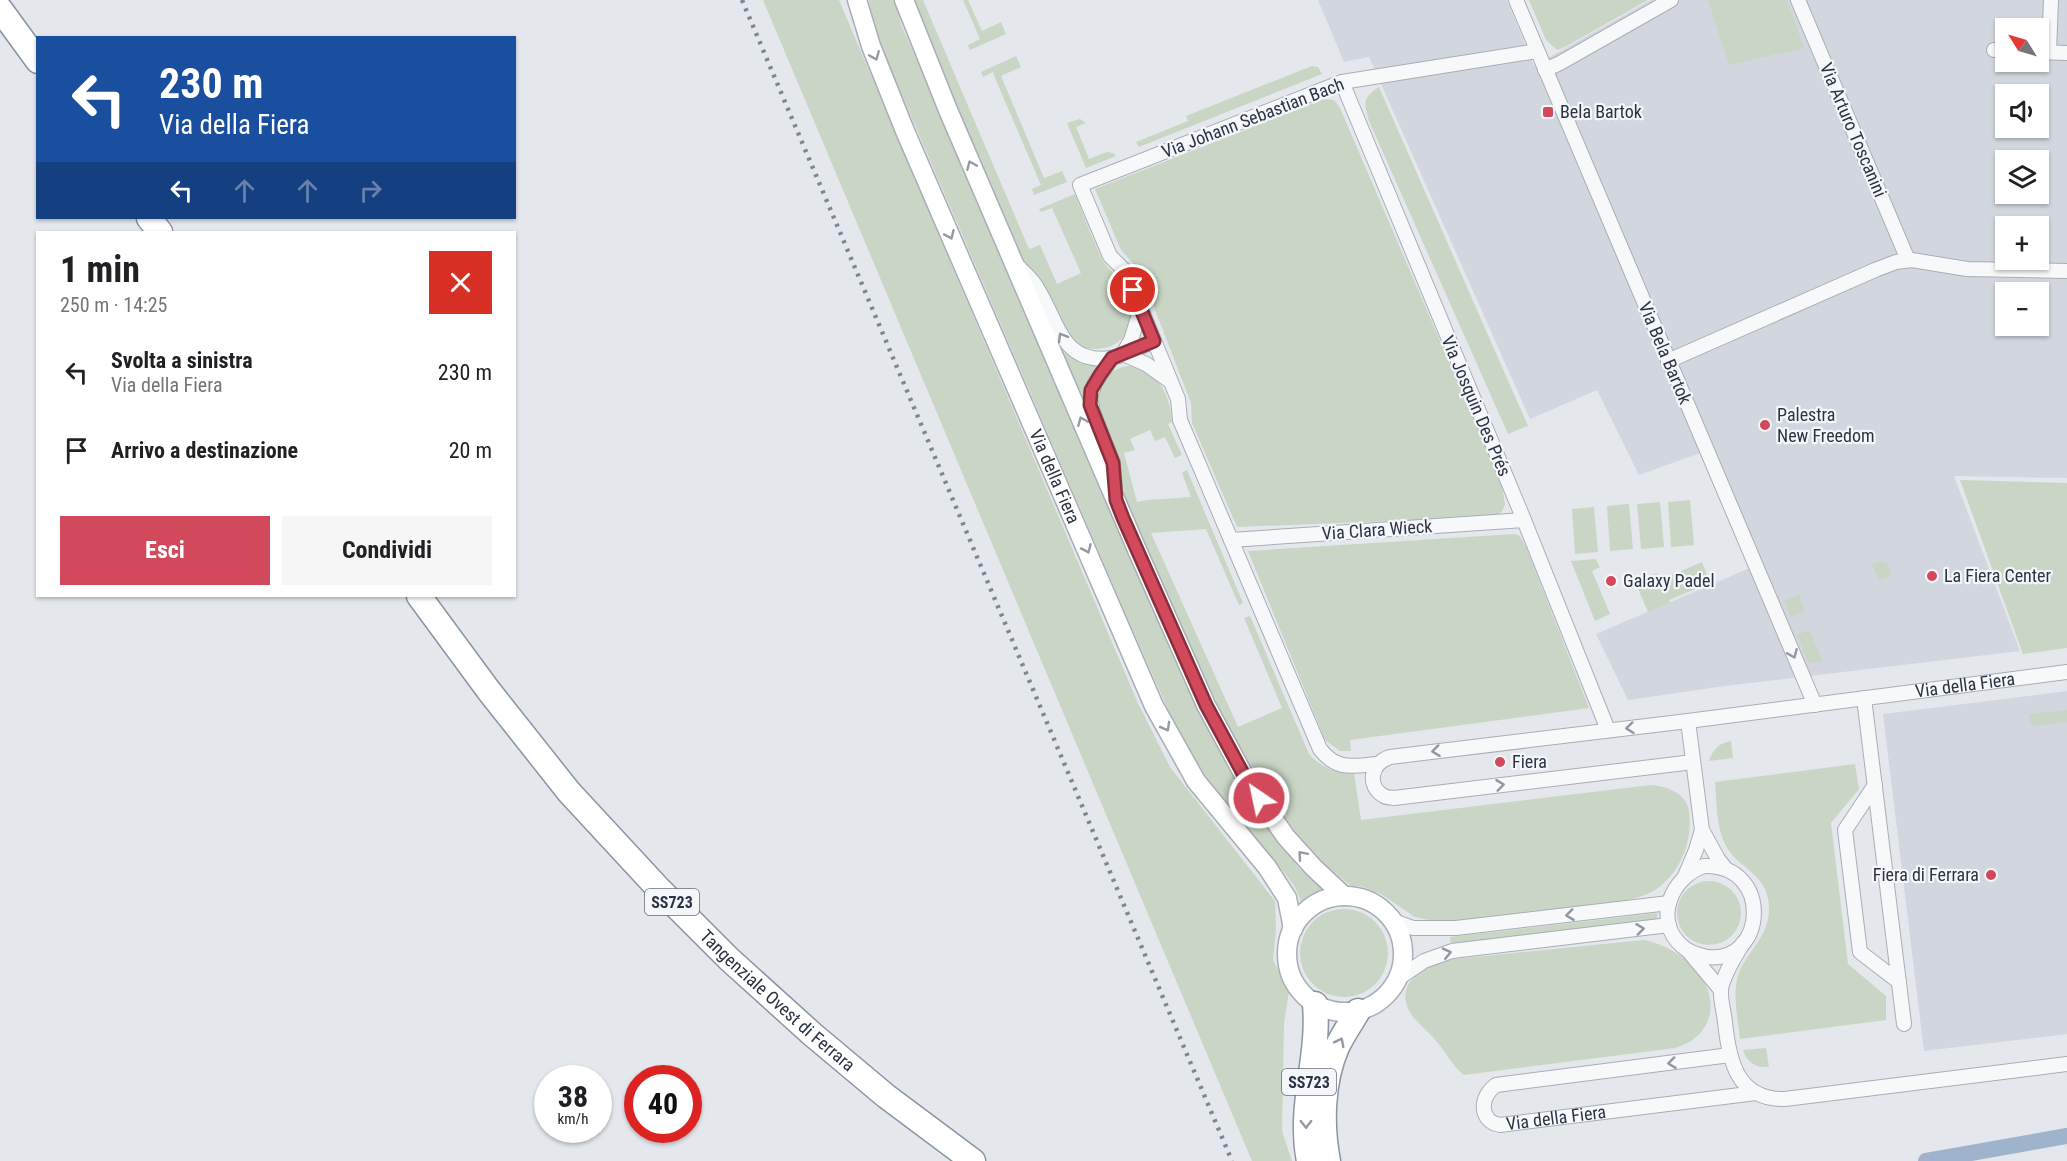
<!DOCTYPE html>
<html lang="it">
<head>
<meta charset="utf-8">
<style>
	:root { --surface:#fff; --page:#f6f6f6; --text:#202124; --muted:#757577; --accent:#d1495b }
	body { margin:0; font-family:"Roboto Condensed",sans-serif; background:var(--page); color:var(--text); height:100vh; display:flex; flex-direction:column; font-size:22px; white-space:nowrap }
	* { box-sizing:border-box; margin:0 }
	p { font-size:20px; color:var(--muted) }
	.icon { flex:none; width:33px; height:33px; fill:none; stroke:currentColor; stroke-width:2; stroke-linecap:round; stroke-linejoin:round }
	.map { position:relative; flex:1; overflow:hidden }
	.drawer { position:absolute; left:36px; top:231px; width:480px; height:366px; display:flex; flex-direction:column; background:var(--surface); border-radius:0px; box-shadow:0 2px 4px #0004 }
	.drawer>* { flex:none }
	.hud { position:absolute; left:36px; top:36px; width:480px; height:183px; border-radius:0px; box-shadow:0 2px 4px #0004; background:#1a4fa0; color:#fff; overflow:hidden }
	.needle { width:39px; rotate:307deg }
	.tools { position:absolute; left:1995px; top:18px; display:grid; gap:12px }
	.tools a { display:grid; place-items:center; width:54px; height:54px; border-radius:0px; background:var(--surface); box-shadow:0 2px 4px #0004; font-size:30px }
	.speed { position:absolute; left:534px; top:1065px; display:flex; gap:12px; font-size:30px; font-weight:700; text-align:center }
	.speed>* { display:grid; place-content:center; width:78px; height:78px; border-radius:50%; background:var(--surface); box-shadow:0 2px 4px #0004; line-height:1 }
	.speed small { font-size:15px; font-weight:400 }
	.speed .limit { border:9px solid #d22; background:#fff; color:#111 }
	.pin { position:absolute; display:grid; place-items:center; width:51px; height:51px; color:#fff; margin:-26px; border:3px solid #fff; border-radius:50%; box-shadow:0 2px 6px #0007 }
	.me { position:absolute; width:66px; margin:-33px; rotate:326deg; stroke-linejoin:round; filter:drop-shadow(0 0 4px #0008) }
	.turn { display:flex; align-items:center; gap:21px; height:126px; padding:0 24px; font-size:27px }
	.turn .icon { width:78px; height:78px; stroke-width:2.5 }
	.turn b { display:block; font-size:42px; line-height:51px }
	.lanes { display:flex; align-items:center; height:57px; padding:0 24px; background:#0003; justify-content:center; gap:30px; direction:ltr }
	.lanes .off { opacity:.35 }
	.round { display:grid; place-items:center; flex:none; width:63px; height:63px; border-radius:0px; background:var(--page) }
	.overview { display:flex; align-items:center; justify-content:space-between; height:102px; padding:0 24px }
	h1 { font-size:36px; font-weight:700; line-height:45px }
	.action { display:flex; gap:12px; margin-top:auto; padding:12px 24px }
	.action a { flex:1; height:69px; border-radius:0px; background:var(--accent); color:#fff; font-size:24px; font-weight:700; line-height:69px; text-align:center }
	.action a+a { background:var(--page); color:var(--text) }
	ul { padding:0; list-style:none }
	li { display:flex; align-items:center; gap:18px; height:78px; padding:0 24px }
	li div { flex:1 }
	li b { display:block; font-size:22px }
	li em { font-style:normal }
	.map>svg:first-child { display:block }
</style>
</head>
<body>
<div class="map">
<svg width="2067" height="1161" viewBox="0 0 2067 1161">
	<rect width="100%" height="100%" fill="#e4e7ec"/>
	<path fill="#d2d6de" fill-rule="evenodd" d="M1318,0H1507L1534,66L1651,0H2067V478L1954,476L2020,651L1725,686L1628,700L1596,634L1750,568L1700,453L1639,475L1597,390L1530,419L1369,57L1344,62ZM2006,28H2038V62H2006ZM2006,94H2038V128H2006ZM2006,160H2038V194H2006ZM2006,226H2038V260H2006ZM2006,292H2038V326H2006Z
		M2067,691V1034L1924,1051L1883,714Z"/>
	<path fill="#c9d6c5" d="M763,0H839L1137,701L1170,767L1275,901L1276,929L1273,960L1289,992L1284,1023L1282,1131L1292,1161H1252Z
		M869,0H894L902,27L1088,451L1100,487L1205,719L1276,837L1299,868L1323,889L1301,902L1295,887L1280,867L1260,847L1213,789L1179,734L1130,624L886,58L873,22Z
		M913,0H923L1029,249L1040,245L1057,284L1081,273L1052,208L1041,212L1039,209L1075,194C1084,216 1092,238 1102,259C1108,271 1120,277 1125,289C1142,329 1119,359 1075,346L1037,280L1020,255Z
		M963,0H968L982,31L1001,22L1006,34L970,50L968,45L980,39Z
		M1529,0H1648L1565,47L1557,50L1546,40Z
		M1708,0H1787L1804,48L1729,65Z
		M1016,56L1021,67L1001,76L1044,178L1062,171L1067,182L1034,195L1032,189L1041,185L995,78L993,72L983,77L981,72Z
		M1312,66L1318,67L1322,74L1139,147L1136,142L1188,121L1186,116Z
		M1379,87L1528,426L1508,434L1369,121C1364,103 1362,98 1379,87Z
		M1324,99L1334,100L1340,108L1502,485L1505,505L1501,513L1491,517L1237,527L1192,423L1191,403L1140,271L1121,250L1095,189Z
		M1080,119L1086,123L1076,127L1089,159L1107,152L1113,153L1116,156L1086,168L1067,123Z
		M1061,351C1076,359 1088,362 1105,361C1092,375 1087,381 1084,401Z
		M1130,366C1158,369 1171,397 1172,422L1168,424L1182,455L1175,458L1165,437L1155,441L1150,430L1130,439L1135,450L1124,453L1137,502L1148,500L1191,497L1182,473L1187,470L1243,603L1239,605L1206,529L1151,533L1238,727L1282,708L1244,618L1250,616L1309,754C1322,768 1335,773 1354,773L1361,820L1651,785C1666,786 1687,793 1689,811C1693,839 1682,870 1658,888C1636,905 1576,906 1547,910C1511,914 1474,919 1438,922L1415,917L1381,894L1360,886H1351L1314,856L1300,838L1261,782L1233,736L1198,665L1124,494C1121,472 1113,452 1106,430C1103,422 1097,412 1097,403C1095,385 1111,366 1130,366Z
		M1960,480L2067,483V648L2023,654Z
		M1690,500L1694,545L1671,547L1668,502Z
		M1660,502L1664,547L1641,549L1637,504Z
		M1629,504L1633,549L1610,551L1607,506Z
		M1594,507L1598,552L1575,554L1572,509Z
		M1515,534L1520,536L1526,547L1589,708L1350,740L1351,751H1340L1325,740L1248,551Z
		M1596,559L1600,567L1592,571L1610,614L1595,621L1571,561Z
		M1702,562L1710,583L1669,600L1670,603L1648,612L1635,582L1657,573L1661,580Z
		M1879,562L1883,561L1888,564L1891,572L1888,577L1879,581L1872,564Z
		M1799,595L1805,611L1791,617L1784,601Z
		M1809,630L1823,661L1809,663L1797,635Z
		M2067,710V722L2031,726L2029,714Z
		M1731,741L1733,758L1709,761C1713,749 1719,743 1731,741Z
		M1855,764L1859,789L1831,823L1848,964L1886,996V1020L1740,1039C1738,1018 1731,991 1740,970C1750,949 1769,935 1769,909C1769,873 1739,870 1726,846C1716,828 1717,803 1715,782Z
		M1677 913a32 32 0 1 1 64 0a32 32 0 1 1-64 0Z
		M1300 953a44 44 0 1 1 88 0a44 44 0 1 1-88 0Z
		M1657,913V920L1451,944L1450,937Z
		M1644,940C1663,944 1684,955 1697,970C1721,1001 1713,1037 1675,1048L1464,1075C1452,1066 1447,1053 1437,1042C1430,1033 1421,1026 1414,1018C1391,988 1418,969 1445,960Z
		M1766,1048L1769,1067C1755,1068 1748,1063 1743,1050Z"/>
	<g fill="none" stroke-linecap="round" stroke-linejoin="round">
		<path stroke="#9fb4cc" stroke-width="16" d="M1926,1161L2067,1136"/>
		<defs>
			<g id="street">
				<path d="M1516,0L1815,705"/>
				<path d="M1798,0L1908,260"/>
				<path d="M1994,50H2006"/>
				<path d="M2038,52L2067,53"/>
				<path d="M2049,52L2051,0"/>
				<path d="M1545,70L1560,63L1671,0"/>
				<path d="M1342,82L1524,520L1608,730"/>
				<path d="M1019,267C1025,274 1033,280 1037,288C1058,320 1061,365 1111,358C1125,356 1141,346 1154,341"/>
				<path d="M1141,308L1131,340L1123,354L1146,364L1170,381"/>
				<path d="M1112,358L1095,383L1090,398L1093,412L1113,463L1115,489"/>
				<path d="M1668,361L1875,270L1896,262L1912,260L1967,269L2067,271"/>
				<path d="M1231,540L1524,520"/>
				<path d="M1864,698L1904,1024"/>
				<path d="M1688,721L1702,830L1718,859L1725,868"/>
				<path id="s1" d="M1693,762L1394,798C1391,797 1387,798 1384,796C1366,786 1371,763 1390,757L1688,721L2067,672"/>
				<path d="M1377,764C1352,766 1337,771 1320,749L1180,420L1178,399L1126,272L1110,256L1080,185L1342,82L1537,51"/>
				<path d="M1875,785L1845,830L1860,952L1899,982"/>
				<path d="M1704,866C1773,864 1767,964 1707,957C1698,955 1688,952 1682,946C1653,921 1671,877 1704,866Z"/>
				<path d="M1685,876L1696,850L1702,830"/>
				<path d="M1391,920L1413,928H1456L1669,903"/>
				<path d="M1743,943C1735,957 1724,973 1721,989C1720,999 1724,1012 1725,1022C1729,1061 1737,1100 1785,1099L2067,1064"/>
				<path d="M1690,953L1721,990"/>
				<path d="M1396,980L1424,961L1452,951L1669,925"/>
				<path id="s2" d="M1730,1055L1496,1085C1480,1096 1478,1121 1500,1125L1756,1093"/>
			</g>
			<g id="secondary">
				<path id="s3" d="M857,0L871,46L905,131L1154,706L1196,781L1267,867L1287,898L1293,929"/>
				<path d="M904,0L948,110L1138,552L1206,705L1246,779L1286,837L1314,868L1344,896"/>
				<circle cx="1345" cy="954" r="58"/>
			</g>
			<g id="highway">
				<path d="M0,9L38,61"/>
				<path d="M149,218L160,232"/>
				<path id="s4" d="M419,596L489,691L569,792L657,887L729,959L812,1034L886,1096L973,1161"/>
				<path d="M1309,1161C1298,1105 1320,1059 1315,1004"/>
				<path d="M1328,1161C1321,1125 1322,1081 1337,1047C1343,1034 1351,1023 1358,1011"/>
			</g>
		</defs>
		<use href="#street" stroke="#a9aeb7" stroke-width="16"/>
		<use href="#secondary" stroke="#a9aeb7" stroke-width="21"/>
		<use href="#highway" stroke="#8b94a3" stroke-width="27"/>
		<use href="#street" stroke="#f7f8fa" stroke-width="14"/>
		<use href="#secondary" stroke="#fff" stroke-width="18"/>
		<use href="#highway" stroke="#fff" stroke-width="24"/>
		<path stroke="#7d8696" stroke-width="4.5" stroke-dasharray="3 6" stroke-linecap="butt" d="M742,0L1232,1161"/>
	</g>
	<defs><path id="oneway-chevron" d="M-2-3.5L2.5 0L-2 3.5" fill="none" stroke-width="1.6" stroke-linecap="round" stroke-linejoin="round" transform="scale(1.5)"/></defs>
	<g stroke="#959aa2">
		<use href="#oneway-chevron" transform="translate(875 56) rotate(68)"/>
		<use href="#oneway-chevron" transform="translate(971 165) rotate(-113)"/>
		<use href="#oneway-chevron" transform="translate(950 235) rotate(66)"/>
		<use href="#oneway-chevron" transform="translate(1082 421) rotate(-113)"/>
		<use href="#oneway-chevron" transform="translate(1087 549) rotate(66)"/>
		<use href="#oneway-chevron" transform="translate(1166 727) rotate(61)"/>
		<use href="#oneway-chevron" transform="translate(1302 855) rotate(-131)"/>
		<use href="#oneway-chevron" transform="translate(1340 1042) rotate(-63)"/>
		<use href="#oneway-chevron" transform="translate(1306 1124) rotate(89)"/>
	</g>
	<g stroke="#9196a0">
		<use href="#oneway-chevron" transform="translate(1062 337) rotate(-120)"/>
		<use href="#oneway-chevron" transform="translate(1793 654) rotate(67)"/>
		<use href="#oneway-chevron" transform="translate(1630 728) rotate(174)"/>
		<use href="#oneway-chevron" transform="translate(1436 751) rotate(173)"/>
		<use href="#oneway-chevron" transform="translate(1500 785) rotate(-7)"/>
		<use href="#oneway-chevron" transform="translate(1570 915) rotate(173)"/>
		<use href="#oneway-chevron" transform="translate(1640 929) rotate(-7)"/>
		<use href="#oneway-chevron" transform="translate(1447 953) rotate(-13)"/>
		<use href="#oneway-chevron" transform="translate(1672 1063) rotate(173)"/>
	</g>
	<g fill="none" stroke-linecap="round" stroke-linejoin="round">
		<defs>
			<path id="route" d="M1133,290L1154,341L1112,358L1100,375L1091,390L1090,405L1113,463L1116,500L1123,518L1206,705L1246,779L1259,798"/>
		</defs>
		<use href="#route" stroke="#882f3b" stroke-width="15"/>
		<use href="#route" stroke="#d1495b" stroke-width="10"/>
	</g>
	<g fill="#d1495b" stroke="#f4f6f9" stroke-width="2">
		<rect x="1542" y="106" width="12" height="12" rx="3"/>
		<circle cx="1765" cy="425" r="6"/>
		<circle cx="1932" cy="576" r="6"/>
		<circle cx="1611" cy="581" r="6"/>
		<circle cx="1500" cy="762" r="6"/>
		<circle cx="1991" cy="875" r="6"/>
	</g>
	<g text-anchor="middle" stroke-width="4.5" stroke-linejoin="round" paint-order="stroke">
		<g fill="#f4f6f9" stroke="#676e7b" stroke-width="1.5">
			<rect x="645" y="889" width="54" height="26" rx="4.5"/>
			<rect x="1282" y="1069" width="54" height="26" rx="4.5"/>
		</g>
		<g font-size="16" font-weight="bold" fill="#2b3445">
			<text x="672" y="908">SS723</text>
			<text x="1309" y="1088">SS723</text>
		</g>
		<g font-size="18" fill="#2b3445" stroke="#f4f6f9" text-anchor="start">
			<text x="1560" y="118">Bela Bartok</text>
			<text x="1777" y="421">Palestra<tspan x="1777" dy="21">New Freedom</tspan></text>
			<text x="1944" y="582">La Fiera Center</text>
			<text x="1623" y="587">Galaxy Padel</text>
			<text x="1512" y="768">Fiera</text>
			<text x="1979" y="881" text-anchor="end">Fiera di Ferrara</text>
		</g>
		<g font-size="18" fill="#2b3445" stroke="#f4f6f9">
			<text transform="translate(1253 118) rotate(-21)" y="6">Via Johann Sebastian Bach</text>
			<text transform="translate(1853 130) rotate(67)" y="6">Via Arturo Toscanini</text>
			<text transform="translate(1665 353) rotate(67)" y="6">Via Bela Bartok</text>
			<text transform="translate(1476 406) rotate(67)" y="6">Via Josquin Des Prés</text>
			<text dy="6" stroke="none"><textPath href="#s3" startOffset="516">Via della Fiera</textPath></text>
			<text transform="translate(1377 530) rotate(-4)" y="6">Via Clara Wieck</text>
			<text dy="6" stroke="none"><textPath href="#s1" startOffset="942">Via della Fiera</textPath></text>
			<text dy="6" stroke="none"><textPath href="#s4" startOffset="542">Tangenziale Ovest di Ferrara</textPath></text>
			<text dy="6" stroke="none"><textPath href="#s2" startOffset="345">Via della Fiera</textPath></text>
		</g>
	</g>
</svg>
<div class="tools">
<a><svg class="needle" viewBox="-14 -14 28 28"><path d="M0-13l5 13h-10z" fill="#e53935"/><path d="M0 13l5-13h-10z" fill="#757577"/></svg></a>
<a><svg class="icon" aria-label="sound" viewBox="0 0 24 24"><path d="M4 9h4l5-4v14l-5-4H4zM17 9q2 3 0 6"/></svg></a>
<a><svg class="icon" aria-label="layers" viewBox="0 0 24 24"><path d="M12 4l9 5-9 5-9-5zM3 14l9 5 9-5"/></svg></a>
<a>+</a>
<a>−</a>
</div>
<div class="speed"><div>38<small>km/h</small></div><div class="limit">40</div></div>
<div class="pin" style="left:1133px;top:290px;background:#d93025"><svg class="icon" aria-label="arrive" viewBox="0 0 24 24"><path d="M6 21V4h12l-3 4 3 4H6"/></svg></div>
<svg class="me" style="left:1259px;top:798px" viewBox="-20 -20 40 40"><circle r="17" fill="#d1495b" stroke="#fff" stroke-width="3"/><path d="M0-11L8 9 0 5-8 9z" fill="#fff"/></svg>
<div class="hud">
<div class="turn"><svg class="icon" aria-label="left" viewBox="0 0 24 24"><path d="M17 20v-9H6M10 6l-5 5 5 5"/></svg><div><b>230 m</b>Via della Fiera</div></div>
<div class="lanes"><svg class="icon" aria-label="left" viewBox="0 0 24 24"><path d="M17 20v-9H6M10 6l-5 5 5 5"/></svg><svg class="icon off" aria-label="ahead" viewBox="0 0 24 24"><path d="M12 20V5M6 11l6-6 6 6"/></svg><svg class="icon off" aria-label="ahead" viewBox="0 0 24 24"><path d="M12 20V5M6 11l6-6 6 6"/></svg><svg class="icon off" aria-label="right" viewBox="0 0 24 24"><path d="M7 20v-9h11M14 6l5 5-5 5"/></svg></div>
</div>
<section class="drawer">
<div class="overview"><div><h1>1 min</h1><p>250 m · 14:25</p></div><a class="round" style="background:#d93025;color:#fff"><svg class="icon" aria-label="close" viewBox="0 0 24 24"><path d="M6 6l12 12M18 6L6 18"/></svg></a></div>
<ul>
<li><svg class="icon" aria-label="left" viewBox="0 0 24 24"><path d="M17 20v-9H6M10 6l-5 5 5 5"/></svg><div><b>Svolta a sinistra</b><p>Via della Fiera</p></div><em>230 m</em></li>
<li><svg class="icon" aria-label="arrive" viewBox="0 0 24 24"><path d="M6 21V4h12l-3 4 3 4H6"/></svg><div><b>Arrivo a destinazione</b></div><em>20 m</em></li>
</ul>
<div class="action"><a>Esci</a><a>Condividi</a></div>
</section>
</div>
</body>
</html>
